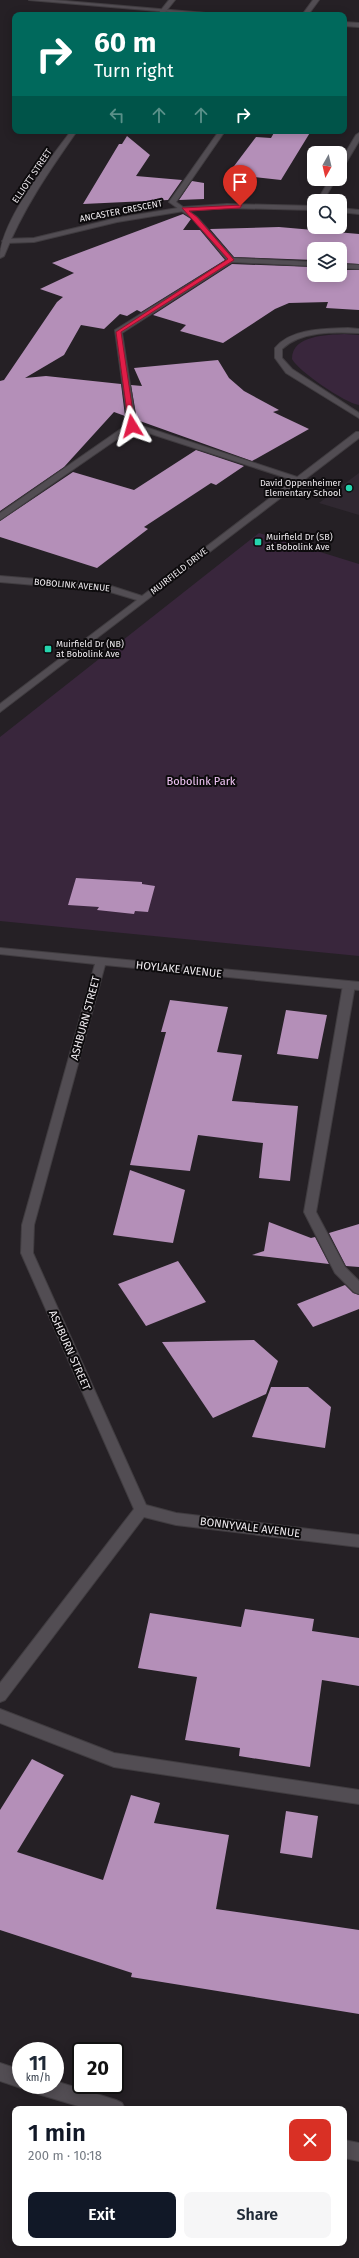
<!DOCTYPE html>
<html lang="en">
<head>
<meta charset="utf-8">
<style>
	:root { --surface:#fff; --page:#f6f6f7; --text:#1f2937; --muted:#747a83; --accent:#111827 }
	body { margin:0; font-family:"Fira Sans",sans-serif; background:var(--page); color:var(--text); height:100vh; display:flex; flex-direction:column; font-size:15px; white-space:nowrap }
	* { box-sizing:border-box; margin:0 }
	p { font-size:13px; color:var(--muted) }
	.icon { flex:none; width:22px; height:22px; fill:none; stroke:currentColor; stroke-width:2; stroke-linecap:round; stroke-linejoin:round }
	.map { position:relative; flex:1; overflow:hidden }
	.side { position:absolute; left:12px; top:2106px; width:335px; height:140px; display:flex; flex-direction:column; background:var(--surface); border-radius:8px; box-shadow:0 2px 10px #0003 }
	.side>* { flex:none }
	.banner { position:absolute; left:12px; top:12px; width:335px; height:122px; border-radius:8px; box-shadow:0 2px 10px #0003; background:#00695c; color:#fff; overflow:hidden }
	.needle { width:26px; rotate:188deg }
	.buttons { position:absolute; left:307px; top:146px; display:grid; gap:8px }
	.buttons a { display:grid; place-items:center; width:40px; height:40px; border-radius:8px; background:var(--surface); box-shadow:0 2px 10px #0003; font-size:20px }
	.speed { position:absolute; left:12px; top:2042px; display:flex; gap:8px; font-size:20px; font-weight:700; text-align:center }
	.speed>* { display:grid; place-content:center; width:52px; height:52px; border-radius:50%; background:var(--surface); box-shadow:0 2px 10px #0003; line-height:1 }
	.speed small { font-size:10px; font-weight:400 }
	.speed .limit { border:2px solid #111; border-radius:6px; background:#fff; color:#111 }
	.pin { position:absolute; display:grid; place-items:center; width:34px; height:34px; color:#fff; margin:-41px -17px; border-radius:50% 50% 50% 0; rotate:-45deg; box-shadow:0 0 4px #0007 }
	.pin .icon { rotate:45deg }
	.me { position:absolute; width:44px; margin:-22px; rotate:352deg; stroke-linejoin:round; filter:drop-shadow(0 0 3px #0008) }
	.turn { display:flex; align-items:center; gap:14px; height:84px; padding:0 16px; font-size:18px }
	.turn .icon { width:52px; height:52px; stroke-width:2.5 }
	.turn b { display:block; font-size:28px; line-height:34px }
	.lanes { display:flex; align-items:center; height:38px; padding:0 16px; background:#0003; justify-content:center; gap:20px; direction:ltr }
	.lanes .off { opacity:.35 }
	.round { display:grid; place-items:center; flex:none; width:42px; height:42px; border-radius:8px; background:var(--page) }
	.overview { display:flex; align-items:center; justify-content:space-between; height:68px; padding:0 16px }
	h1 { font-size:24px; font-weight:600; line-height:30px; color:var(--accent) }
	.primary-button { display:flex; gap:8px; margin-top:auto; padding:8px 16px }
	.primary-button a { flex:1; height:46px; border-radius:8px; background:var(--accent); color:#fff; font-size:16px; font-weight:600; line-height:46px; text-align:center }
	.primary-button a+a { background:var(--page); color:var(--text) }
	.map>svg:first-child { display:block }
</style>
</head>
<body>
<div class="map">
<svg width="359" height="2258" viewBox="0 0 359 2258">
	<rect width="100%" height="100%" fill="#252025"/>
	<path fill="#302831" d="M359,473V515L319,503Z"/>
	<path fill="#39263c" d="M344,334L359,335V405C345,403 298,371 292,359C292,335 327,335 344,334Z
		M259,533L359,564V956L0,921V737Z"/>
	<path fill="#b48fb8" d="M275,131H311L281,180L228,174L256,137L271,138Z
		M127,136L150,155L136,176L182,180L168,200L83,204L119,144H122Z
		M192,181L204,183V199L179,200Z
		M183,214L191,219L183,230H200L225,260L141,312L137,310L127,316L120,314L104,329L81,325L64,355L25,378L46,376L121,384L125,416L114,412L64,467L0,511V381L4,380L57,302L63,297L40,289L74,273L52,263Z
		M279,227L359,234V264L340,263V249H314V260L234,257L210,229Z
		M232,264L314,267V275H340V270H359V310L326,308L328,302L289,303L275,309L223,343L180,331L186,325L153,315Z
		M218,360L229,378L244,391L279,410L273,412L309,429L252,461L137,420L131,385L142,386L134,368Z
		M196,450L244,466L216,485L211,483L144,527L148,529L97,568L0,537V521L73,472L134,490Z
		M76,878L142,882V884L155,886L148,912L135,911L134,914L97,910L99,907L68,905Z
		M170,1000L228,1007L217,1052L242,1055L232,1101L298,1106L290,1181L259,1178L263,1143L198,1135L190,1171L130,1165L166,1032H161Z
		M286,1010L327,1015L318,1059L277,1054Z
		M130,1170L185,1190L173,1243L113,1235Z
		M269,1222L311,1238L315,1237L329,1264L252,1255L264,1251Z
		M359,1224V1267L346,1266L329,1233Z
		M178,1261L206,1302L146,1326L118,1284Z
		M345,1285L353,1293L359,1295V1309L313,1327L297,1304Z
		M254,1340L278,1361L266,1394L213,1418L162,1342Z
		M271,1387H308L331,1407L325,1448L252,1437Z
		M245,1609L314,1619L312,1631L359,1638V1686L322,1680L310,1767L239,1756L240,1748L185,1740L197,1677L138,1668L150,1613L241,1627Z
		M32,1759L64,1775L17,1852L103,1880L131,1795L160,1803L154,1823L229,1835L216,1909L359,1930V2014L131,1977L132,1973L0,1930V1810Z
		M286,1811L318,1816L312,1858L280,1853Z"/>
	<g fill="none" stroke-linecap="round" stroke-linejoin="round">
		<defs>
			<path id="service" d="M29,0H54L229,15H204Z
				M313,0H319L308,15H302Z
				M344,22L359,23V27L344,26Z
				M219,131H225L176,202L197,217L233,258L314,262V266L232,262L122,333L136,424L303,479L296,481L133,428L0,520V513L128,424L115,330L227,260L193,219L169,202Z
				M340,264L359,265V269L340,268Z
				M349,981L355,985L316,1212L345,1267L359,1281V1294L354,1292L335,1273L304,1212L343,985Z
				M0,1709L114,1753L359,1790V1804L114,1767L0,1723Z"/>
			<path id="minor" d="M359,133V141L343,168L340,170V162L356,135Z
				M330,179H336L323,201H317Z
				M227,204L314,206V210L227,208L184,211L117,222L34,242L5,243L2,241L5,239L34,238L117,218L184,207Z
				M340,208L359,210V214L340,212Z
				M348,328L359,329V333C334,332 301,331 282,349V358L292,369L359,413V418L286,373L275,358V348C291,328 325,329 348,328Z
				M356,432H359V438L0,712V704L137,600L107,591L0,582V576L108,585L142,596Z
				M0,948L359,982V990L105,965L34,1225L33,1253L146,1505L176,1513L359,1535V1547L176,1525L144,1517L5,1700L0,1702V1683L134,1509L21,1253L22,1225L95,964L0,954Z
				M0,2063L21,2070V2085H27L21,2088L0,2081Z
				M55,2081L116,2100L122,2103L125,2109H88L38,2094L32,2091L29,2085H55Z
				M344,2140L359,2143V2161L344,2158Z"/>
			<path id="tertiary" d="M169,0H175L163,15H157Z
				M71,131H77C49,171 22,210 4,256L0,258C0,222 49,161 71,131Z"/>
		</defs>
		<use href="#service" stroke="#403c40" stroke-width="2"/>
		<use href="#minor" stroke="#403c40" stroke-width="2"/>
		<use href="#tertiary" stroke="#403c40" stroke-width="2"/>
		<use href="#service" fill="#524d53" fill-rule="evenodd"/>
		<use href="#minor" fill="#524d53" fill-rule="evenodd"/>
		<use href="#tertiary" fill="#524d53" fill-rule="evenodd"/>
	</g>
	<path fill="#e11d48" stroke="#92132f" d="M242,205L240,208L189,211L197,217L234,260L121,332L135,426L129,427L116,332L228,259L182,208Z"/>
	<g fill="#25d5ae" stroke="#0d0b0d" stroke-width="1.5">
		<circle cx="349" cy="488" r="4"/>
		<rect x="254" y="538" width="8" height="8" rx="2"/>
		<rect x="44" y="645" width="8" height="8" rx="2"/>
	</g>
	<g text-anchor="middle" stroke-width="4" stroke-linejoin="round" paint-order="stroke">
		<g font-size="9" fill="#efebef" stroke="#0d0b0d">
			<text transform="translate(32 176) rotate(-56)" y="3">ELLIOTT STREET</text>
			<text transform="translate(121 211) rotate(-11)" y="3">ANCASTER CRESCENT</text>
			<text transform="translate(179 571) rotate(-38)" y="3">MUIRFIELD DRIVE</text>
			<text transform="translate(72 585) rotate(5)" y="3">BOBOLINK AVENUE</text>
		</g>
		<g font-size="9" fill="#efebef" stroke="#0d0b0d" text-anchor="start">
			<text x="341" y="486" text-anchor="end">David Oppenheimer<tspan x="341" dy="10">Elementary School</tspan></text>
			<text x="266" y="540">Muirfield Dr (SB)<tspan x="266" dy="10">at Bobolink Ave</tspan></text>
			<text x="56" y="647">Muirfield Dr (NB)<tspan x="56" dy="10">at Bobolink Ave</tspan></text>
		</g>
		<g font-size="11" fill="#f2c6f7" stroke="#0d0b0d">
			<text x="201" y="785">Bobolink Park</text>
		</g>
		<g font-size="11" fill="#efebef" stroke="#0d0b0d">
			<text transform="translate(179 969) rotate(6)" y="4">HOYLAKE AVENUE</text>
			<text transform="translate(85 1018) rotate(-75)" y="4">ASHBURN STREET</text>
			<text transform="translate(70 1350) rotate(66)" y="4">ASHBURN STREET</text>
			<text transform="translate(250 1527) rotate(7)" y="4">BONNYVALE AVENUE</text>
		</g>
	</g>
</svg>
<div class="buttons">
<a><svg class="needle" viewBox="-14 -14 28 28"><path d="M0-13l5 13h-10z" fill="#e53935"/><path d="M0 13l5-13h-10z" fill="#747a83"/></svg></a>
<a><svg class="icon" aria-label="search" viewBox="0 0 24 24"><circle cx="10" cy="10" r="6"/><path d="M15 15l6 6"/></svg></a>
<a><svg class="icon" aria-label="layers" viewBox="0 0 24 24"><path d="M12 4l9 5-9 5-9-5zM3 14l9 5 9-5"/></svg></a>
</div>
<div class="speed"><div>11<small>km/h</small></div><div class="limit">20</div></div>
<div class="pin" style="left:240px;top:206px;background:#d93025"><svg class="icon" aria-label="arrive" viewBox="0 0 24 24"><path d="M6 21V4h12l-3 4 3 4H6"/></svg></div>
<svg class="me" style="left:132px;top:426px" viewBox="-20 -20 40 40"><path d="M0-17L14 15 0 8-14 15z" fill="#e11d48" stroke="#fff" stroke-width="4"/></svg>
<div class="banner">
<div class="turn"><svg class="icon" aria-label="right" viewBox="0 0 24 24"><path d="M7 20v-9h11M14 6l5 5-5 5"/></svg><div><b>60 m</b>Turn right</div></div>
<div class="lanes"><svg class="icon off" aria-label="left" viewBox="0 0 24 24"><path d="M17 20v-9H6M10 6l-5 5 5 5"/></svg><svg class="icon off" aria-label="ahead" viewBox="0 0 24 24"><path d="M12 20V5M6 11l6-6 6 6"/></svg><svg class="icon off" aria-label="ahead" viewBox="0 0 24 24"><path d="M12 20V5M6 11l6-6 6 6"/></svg><svg class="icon" aria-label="right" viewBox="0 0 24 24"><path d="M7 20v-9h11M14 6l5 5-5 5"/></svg></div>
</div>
<section class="side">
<div class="overview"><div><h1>1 min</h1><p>200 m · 10:18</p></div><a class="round" style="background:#d93025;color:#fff"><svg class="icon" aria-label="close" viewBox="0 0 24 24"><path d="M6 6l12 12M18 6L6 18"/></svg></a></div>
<div class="primary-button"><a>Exit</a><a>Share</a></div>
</section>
</div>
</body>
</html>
